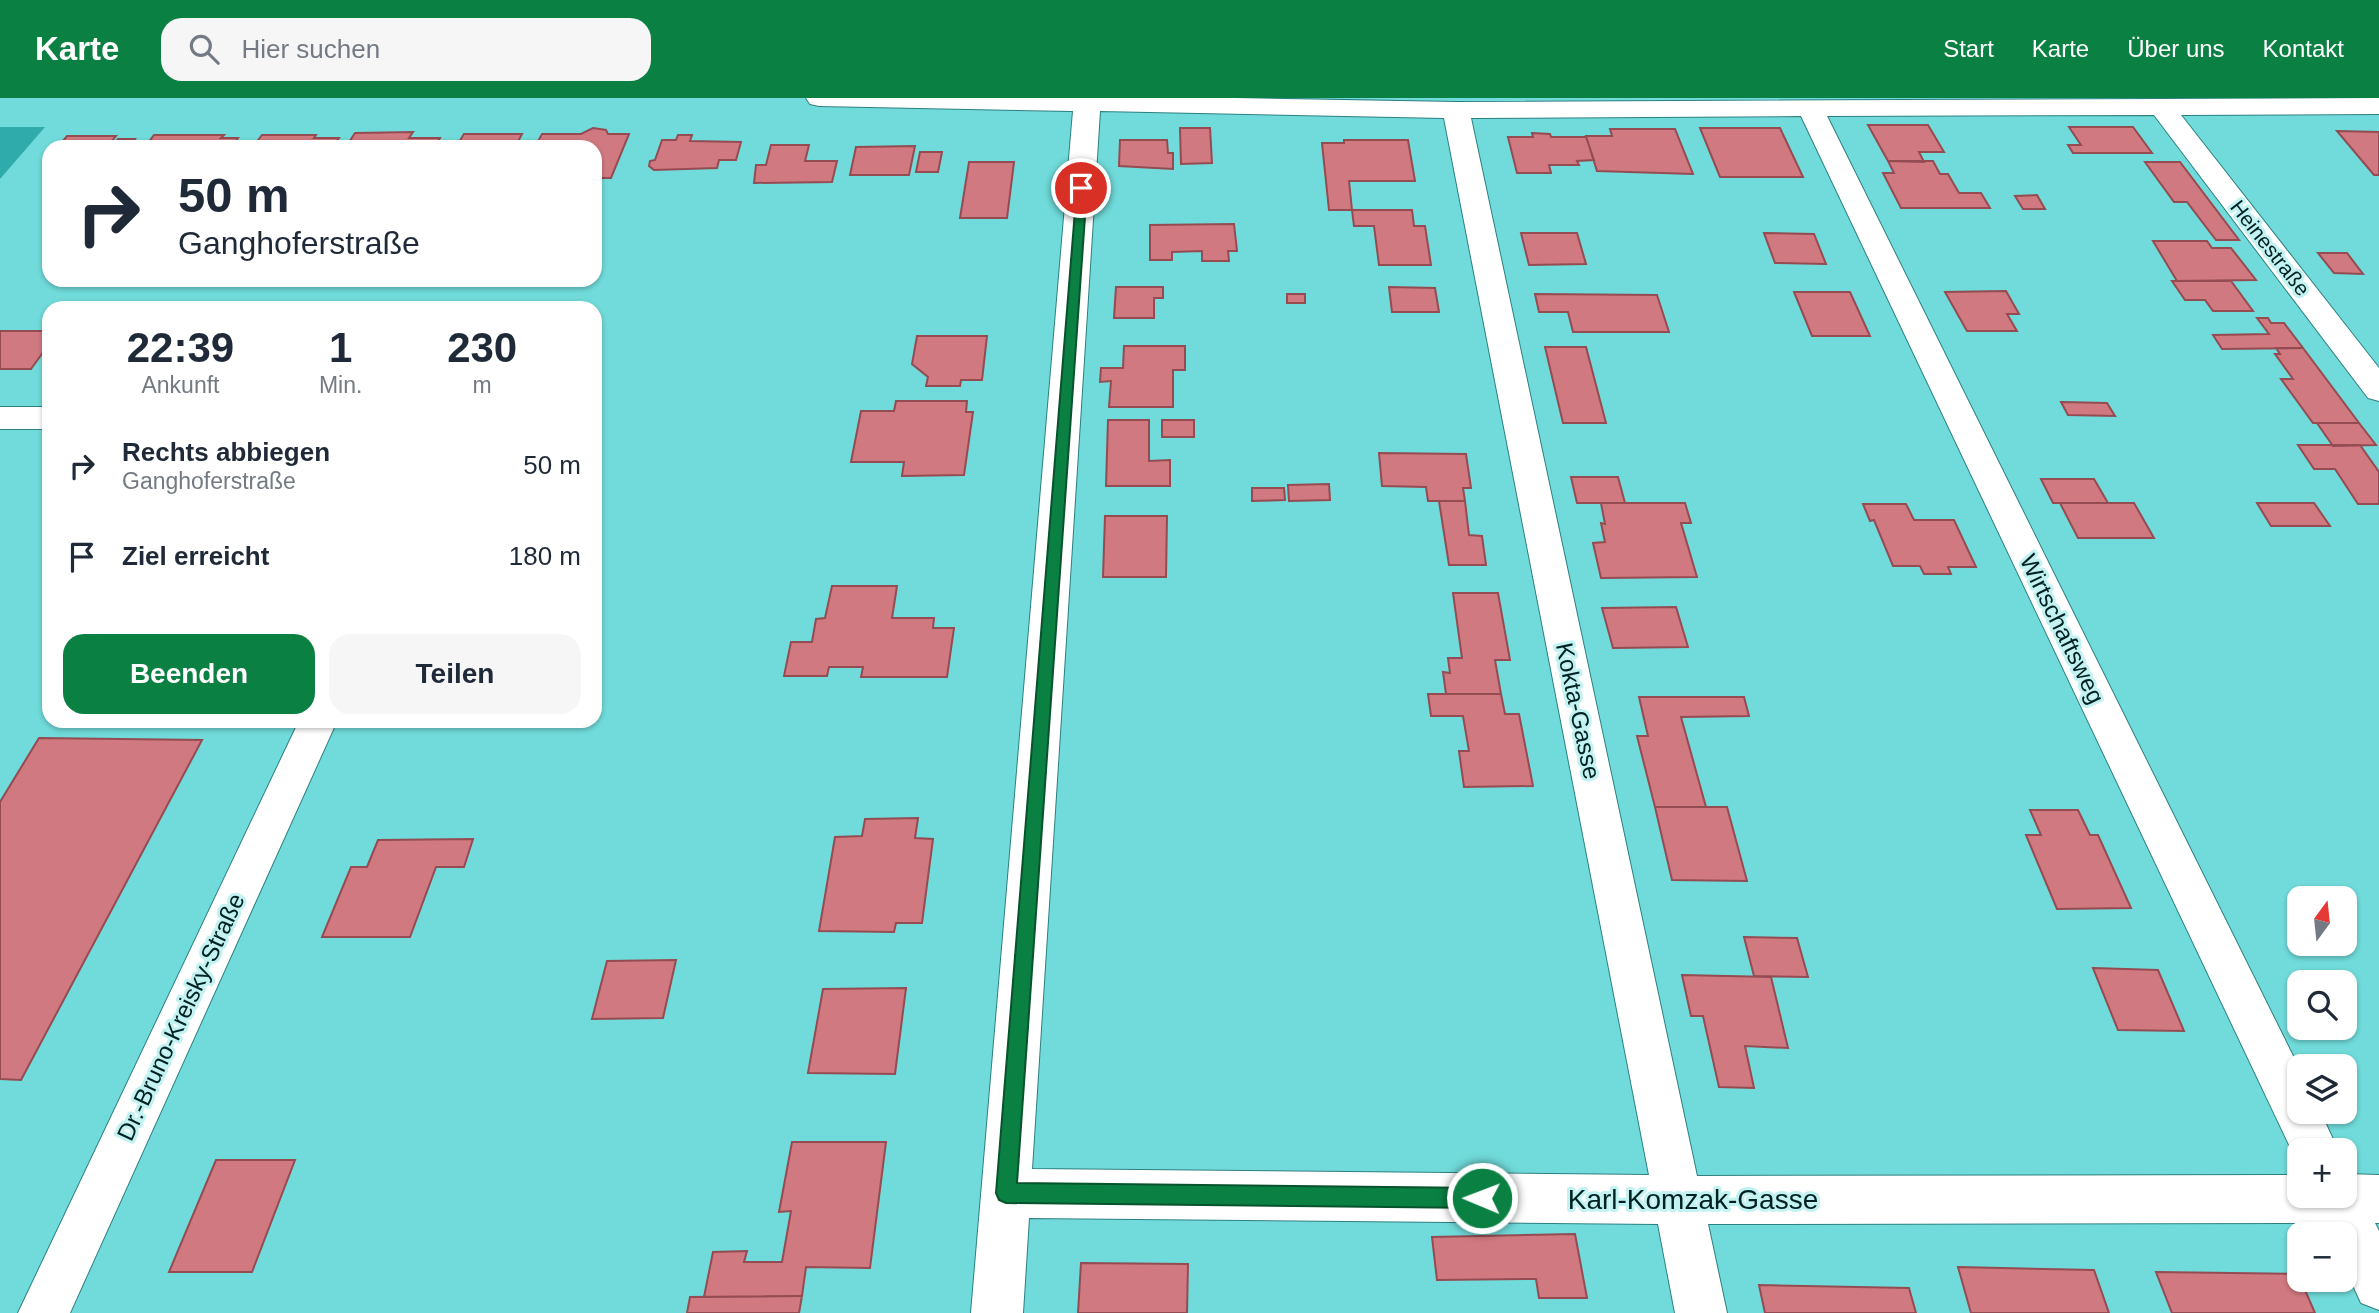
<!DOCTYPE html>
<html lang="de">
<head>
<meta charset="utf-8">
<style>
	:root { --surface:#fff; --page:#f6f6f7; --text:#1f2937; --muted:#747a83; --accent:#0b8043 }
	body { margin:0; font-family:Helvetica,sans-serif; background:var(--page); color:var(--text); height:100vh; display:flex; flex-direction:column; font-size:26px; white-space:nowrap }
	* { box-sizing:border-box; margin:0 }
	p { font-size:23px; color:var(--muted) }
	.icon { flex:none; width:38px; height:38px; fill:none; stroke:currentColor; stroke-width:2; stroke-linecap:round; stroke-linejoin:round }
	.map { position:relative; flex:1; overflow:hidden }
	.drawer { position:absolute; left:42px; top:203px; width:560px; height:427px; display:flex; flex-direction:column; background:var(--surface); border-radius:21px; box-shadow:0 2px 5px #0004 }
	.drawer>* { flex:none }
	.banner { position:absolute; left:42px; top:42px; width:560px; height:147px; border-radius:21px; box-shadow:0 2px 5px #0004; background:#fff; color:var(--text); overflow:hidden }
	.needle { width:46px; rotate:15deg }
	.controls { position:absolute; left:2287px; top:788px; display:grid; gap:14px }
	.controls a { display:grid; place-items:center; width:70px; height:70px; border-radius:14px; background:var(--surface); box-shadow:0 2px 5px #0004; font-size:35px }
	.pin { position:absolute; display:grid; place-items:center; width:60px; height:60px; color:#fff; margin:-30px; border:4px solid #fff; border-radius:50%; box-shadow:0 2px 7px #0007 }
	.me { position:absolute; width:77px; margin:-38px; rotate:271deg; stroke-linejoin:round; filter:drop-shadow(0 0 5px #0008) }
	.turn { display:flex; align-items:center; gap:24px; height:147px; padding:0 21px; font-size:32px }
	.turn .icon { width:91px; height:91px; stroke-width:2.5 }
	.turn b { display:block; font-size:49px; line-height:60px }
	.eta { display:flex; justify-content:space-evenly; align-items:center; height:119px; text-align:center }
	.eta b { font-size:42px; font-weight:600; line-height:49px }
	.action { display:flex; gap:14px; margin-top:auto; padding:14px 21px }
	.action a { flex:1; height:80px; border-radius:21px; background:var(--accent); color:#fff; font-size:28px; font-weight:600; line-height:80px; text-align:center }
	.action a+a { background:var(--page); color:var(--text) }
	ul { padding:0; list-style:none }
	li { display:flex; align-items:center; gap:21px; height:91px; padding:0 21px }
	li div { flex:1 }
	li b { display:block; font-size:26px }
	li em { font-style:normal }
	header { display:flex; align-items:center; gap:42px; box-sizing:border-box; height:98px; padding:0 35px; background:var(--accent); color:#fff }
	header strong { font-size:33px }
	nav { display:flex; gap:38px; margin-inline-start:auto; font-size:24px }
	.search { width:490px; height:63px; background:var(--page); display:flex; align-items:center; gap:18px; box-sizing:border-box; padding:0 24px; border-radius:21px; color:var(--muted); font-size:26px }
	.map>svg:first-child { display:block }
</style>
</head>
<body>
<header>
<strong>Karte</strong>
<div class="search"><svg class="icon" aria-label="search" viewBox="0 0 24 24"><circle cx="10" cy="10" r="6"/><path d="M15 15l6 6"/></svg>Hier suchen</div>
<nav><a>Start</a><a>Karte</a><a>Über uns</a><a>Kontakt</a></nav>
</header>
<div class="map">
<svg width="2379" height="1215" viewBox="0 0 2379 1215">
	<rect width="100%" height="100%" fill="#70dbda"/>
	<path fill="#2fabab" d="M0,29H45L0,81Z"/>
	<path fill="#d17980" stroke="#954b52" stroke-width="2" d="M1868,27H1928L1944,54H1919L1924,64L1888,63Z
		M2069,29H2133L2152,55H2073L2068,47H2081Z
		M593,30L606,32L608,36H629L611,80H595V49H535L542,36H581Z
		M1180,30H1210L1212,65L1181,66Z
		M1700,30H1780L1803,79H1720Z
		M1610,31H1675L1693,76L1597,73L1586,38H1612Z
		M2337,33L2379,34V77H2374Z
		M413,34L409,40H440L435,49H346L355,35Z
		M1532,35L1550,36L1551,39H1586L1594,62L1577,63L1579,67H1549L1551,75H1517L1508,39H1533Z
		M464,36H522L515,49H456Z
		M154,37H224L221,40H238L232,49H145Z
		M262,37H316L314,40H339L333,49H253Z
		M678,37H692L690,43L741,44L736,62H719L717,70L654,72L649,68L650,63L655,62L662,42H676Z
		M67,38H116L107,49H58Z
		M118,41H135L129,49H111Z
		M1120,42H1167L1168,55H1173V71L1119,68Z
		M1344,42H1408L1415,83H1349L1352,112H1329L1322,45H1344Z
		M771,47H809L805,63H837L832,84L754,85L756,67H766Z
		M915,48L909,77H850L856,49Z
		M920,54H942L938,74H916Z
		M1888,63H1933L1940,76H1948L1959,95H1981L1990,110H1901L1883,75H1894Z
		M969,64H1014L1007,120H960Z
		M2145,64H2180L2239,142H2216L2187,104H2174Z
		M2037,97L2045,111H2023L2015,98Z
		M1352,112H1412L1414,128H1425L1431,167H1379L1374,128H1354Z
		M1234,126L1237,153H1228L1229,163H1202V153L1172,154V162H1150V127Z
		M1521,135H1577L1586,166L1529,167Z
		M1764,135L1814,136L1826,166L1775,165Z
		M2153,143H2207L2212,150H2231L2256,182L2177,183Z
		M2318,155H2347L2363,176L2334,175Z
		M2172,183H2231L2253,213H2213L2205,202H2185Z
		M1116,189H1163V200H1154V220H1114Z
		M1389,189L1435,190L1439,214H1392Z
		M2006,193L2019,216H2007L2017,233H1967L1945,194Z
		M1794,194H1850L1870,238H1812Z
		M1287,196H1305V205H1287Z
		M1535,196L1657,197L1669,234H1573L1568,214H1539Z
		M2257,220H2268L2271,225H2284L2303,250L2222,251L2213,237L2269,236Z
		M0,233H49V246L31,271H0Z
		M917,238H987L982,282H961L960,288H926L928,279L912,266Z
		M1124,248H1185V272H1173V309H1109L1111,283L1100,284L1101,270H1123Z
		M1545,249H1586L1606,325H1563Z
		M2276,250H2303L2359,325H2313L2281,281H2293L2275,256H2280Z
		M896,303H967L966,314H973L964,377L902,378L904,364H851L861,313H894Z
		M2061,304L2107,305L2115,318L2068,317Z
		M1108,322H1149V363L1170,362V388H1106Z
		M1162,322H1194V339H1162Z
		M2317,325H2359L2376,347L2333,348Z
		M2298,347H2360L2379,374V406H2358L2335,371H2314Z
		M1379,355L1466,356L1471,390H1463L1465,403H1428L1426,389L1382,388Z
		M1571,379H1618L1625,405H1577Z
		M2041,381H2094L2108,405H2053Z
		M1329,386L1330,402L1289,403L1288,387Z
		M1252,390H1284L1285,402L1252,403Z
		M1439,403H1465L1469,437L1482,438L1486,467H1449Z
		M1601,405H1685L1691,425H1681L1697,479L1601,480L1593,445L1605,444L1601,425L1605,426Z
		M2060,405H2134L2154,440H2078Z
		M2257,405H2314L2330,428H2271Z
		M1863,406H1906L1914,422H1954L1976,469H1948L1951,476H1924L1920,468H1893L1874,422L1870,423Z
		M1105,418H1167L1166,479H1103Z
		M832,488H897L892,520H934L933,530H954L947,579H861L863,569H829L827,578H784L791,544H812L816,521L825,520Z
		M1453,495H1498L1510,562H1495L1501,596H1446L1443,574L1450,575L1448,560H1462Z
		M1676,509L1688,549L1613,550L1602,510Z
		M1428,596H1501L1505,616H1519L1533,688L1464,689L1459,653H1469L1463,618H1431Z
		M1639,599H1744L1749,618L1681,619L1706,709H1655L1637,638H1648Z
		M39,640L202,642L21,982L0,981V704Z
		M1655,709H1727L1747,783L1672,782Z
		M2030,712H2078L2090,737H2098L2131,810L2057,811L2026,737H2041Z
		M918,720L915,740L933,741L922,825H896L894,834L819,833L835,739L862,738L865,721Z
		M473,741L464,769H436L410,839H322L351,769H367L378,742Z
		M1744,839L1797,840L1808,879L1754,878Z
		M676,862L663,920L592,921L607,863Z
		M2093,870L2158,872L2184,933L2118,932Z
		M1682,877L1771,879L1788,950L1745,948L1754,990L1719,989L1703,918H1691Z
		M906,890L895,976L808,975L823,891Z
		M792,1044H886L870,1170L806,1169L802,1198L704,1199L713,1154L747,1153L744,1164H782L791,1113L779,1114Z
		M216,1062H295L252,1174H169Z
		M1575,1136L1587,1200H1539L1536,1181L1437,1182L1432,1139Z
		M1081,1165L1188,1166L1187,1215H1078Z
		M1958,1169L2094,1172L2109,1215H1971Z
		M2156,1174L2298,1176L2315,1215H2172Z
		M1759,1187L1909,1190L1916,1215H1765Z
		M802,1198L799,1215H687L690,1199Z"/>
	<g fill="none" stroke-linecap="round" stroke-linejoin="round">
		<defs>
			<path id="street" d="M806,0H1235L1456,4L2379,0V16L2181,17L2379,270V303L2368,300L2154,17L1827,18L2300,972V1013H2320L2338,1052H2300V1070L1801,18L1471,20L1697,1078L2300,1077V1097H2345V1076L2379,1077V1125H2375L2379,1133V1212L2361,1205L2345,1170V1136H2329L2324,1125L1708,1126L1727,1215H1675L1658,1126L1029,1120L1023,1215H971L1073,13L819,8L810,6ZM1100,13L1444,20L1649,1077L1032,1071Z
				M0,309H49V331H0Z
				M299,623H337L70,1215H18Z"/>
		</defs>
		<use href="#street" stroke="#2d8080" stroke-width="2"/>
		<use href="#street" fill="#fff" fill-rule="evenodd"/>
	</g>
	<path fill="#0b8043" stroke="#07532c" stroke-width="2" d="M1077,88L1087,90L1017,1085L1482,1090L1489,1093L1492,1100L1489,1107L1482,1110L1006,1105L999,1102L996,1095Z"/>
	<g text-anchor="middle" stroke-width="6" stroke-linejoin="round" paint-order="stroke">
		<g font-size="21" fill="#002122" stroke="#c2f2f1">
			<text transform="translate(2270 150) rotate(52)" y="7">Heinestraße</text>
		</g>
		<g font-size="24" fill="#002122" stroke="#c2f2f1">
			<text transform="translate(2062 531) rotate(64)" y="8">Wirtschaftsweg</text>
			<text transform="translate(1578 613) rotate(78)" y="8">Kokta-Gasse</text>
			<text transform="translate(181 919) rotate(-65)" y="8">Dr.-Bruno-Kreisky-Straße</text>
		</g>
		<g font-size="28" fill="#002122" stroke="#c2f2f1">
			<text x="1693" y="1111">Karl-Komzak-Gasse</text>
		</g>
	</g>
</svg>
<div class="controls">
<a><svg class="needle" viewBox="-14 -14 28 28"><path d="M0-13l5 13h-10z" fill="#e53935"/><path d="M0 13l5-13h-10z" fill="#747a83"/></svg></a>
<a><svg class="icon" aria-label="search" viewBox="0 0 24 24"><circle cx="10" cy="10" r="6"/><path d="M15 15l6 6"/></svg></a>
<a><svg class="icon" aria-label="layers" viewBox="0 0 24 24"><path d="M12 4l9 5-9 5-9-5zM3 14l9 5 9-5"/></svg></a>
<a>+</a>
<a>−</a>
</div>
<div class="pin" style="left:1081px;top:90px;background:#d93025"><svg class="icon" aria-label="arrive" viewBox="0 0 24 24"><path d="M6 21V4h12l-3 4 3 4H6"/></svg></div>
<svg class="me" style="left:1482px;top:1100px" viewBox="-20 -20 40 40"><circle r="17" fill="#0b8043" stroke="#fff" stroke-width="3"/><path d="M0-11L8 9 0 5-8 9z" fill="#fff"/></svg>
<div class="banner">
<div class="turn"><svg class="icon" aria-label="right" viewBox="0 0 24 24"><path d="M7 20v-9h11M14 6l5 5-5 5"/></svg><div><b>50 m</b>Ganghoferstraße</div></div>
</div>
<section class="drawer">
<div class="eta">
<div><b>22:39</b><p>Ankunft</p></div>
<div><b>1</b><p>Min.</p></div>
<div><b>230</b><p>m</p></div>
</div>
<ul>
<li><svg class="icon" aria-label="right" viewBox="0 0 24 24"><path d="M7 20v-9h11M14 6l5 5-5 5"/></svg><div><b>Rechts abbiegen</b><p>Ganghoferstraße</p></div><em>50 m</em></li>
<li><svg class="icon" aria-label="arrive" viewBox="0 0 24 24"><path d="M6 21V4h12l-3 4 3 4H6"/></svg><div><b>Ziel erreicht</b></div><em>180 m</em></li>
</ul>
<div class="action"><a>Beenden</a><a>Teilen</a></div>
</section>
</div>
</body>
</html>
